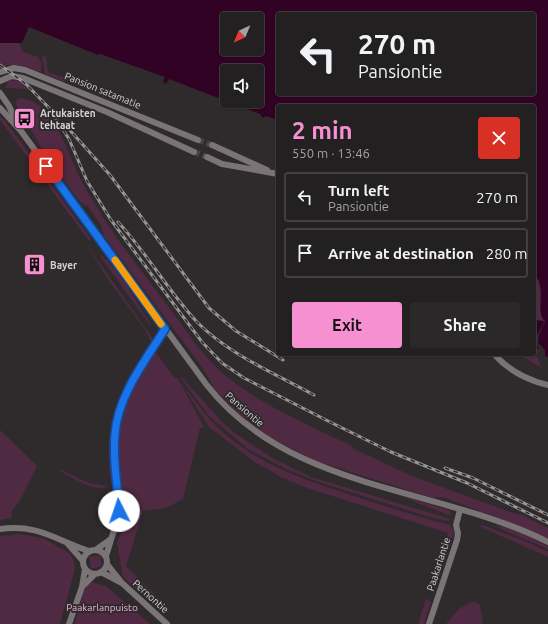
<!DOCTYPE html>
<html lang="en">
<head>
<meta charset="utf-8">
<style>
	:root { --surface:#232022; --page:#2b282a; --text:#f1f3f6; --muted:#a3a3a5; --line:#403e40; --accent:#f690d0 }
	body { margin:0; font-family:Ubuntu,sans-serif; background:var(--page); color:var(--text); height:100vh; display:flex; flex-direction:column; font-size:15px; white-space:nowrap }
	* { box-sizing:border-box; margin:0 }
	p { font-size:13px; color:var(--muted) }
	.icon { flex:none; width:22px; height:22px; fill:none; stroke:currentColor; stroke-width:2; stroke-linecap:round; stroke-linejoin:round }
	.map { position:relative; flex:1; overflow:hidden }
	.panel { position:absolute; left:276px; top:104px; width:260px; height:252px; display:flex; flex-direction:column; background:var(--surface); border-radius:4px; box-shadow:0 1px 3px #0004,0 0 0 1px var(--line) }
	.panel>* { flex:none }
	.top-card { position:absolute; left:276px; top:12px; width:260px; height:84px; border-radius:4px; box-shadow:0 1px 3px #0004,0 0 0 1px var(--line); background:#232022; color:var(--text); overflow:hidden }
	.needle { width:26px; rotate:224deg }
	.fabs { position:absolute; left:220px; top:12px; display:grid; gap:8px }
	.fabs a { display:grid; place-items:center; width:44px; height:44px; border-radius:4px; background:var(--surface); box-shadow:0 1px 3px #0004,0 0 0 1px var(--line); font-size:20px }
	.pin { position:absolute; display:grid; place-items:center; width:34px; height:34px; color:#fff; margin:-17px; border-radius:8px; box-shadow:0 2px 6px #0006 }
	.me { position:absolute; width:44px; margin:-22px; rotate:356deg; stroke-linejoin:round; filter:drop-shadow(0 0 3px #0008) }
	.turn { display:flex; align-items:center; gap:14px; height:84px; padding:0 16px; font-size:18px }
	.turn .icon { width:52px; height:52px; stroke-width:2.5 }
	.turn b { display:block; font-size:28px; line-height:34px }
	.round { display:grid; place-items:center; flex:none; width:42px; height:42px; border-radius:4px; background:var(--page) }
	.headline { display:flex; align-items:center; justify-content:space-between; height:68px; padding:0 16px }
	h1 { font-size:24px; font-weight:700; line-height:30px; color:var(--accent) }
	.primary-button { display:flex; gap:8px; margin-top:auto; padding:8px 16px }
	.primary-button a { flex:1; height:46px; border-radius:4px; background:var(--accent); color:#111; font-size:16px; font-weight:700; line-height:46px; text-align:center }
	.primary-button a+a { background:var(--page); color:var(--text) }
	ul { padding:0; list-style:none }
	li { display:flex; align-items:center; gap:12px; height:50px; margin:0 8px 6px; padding:0 8px; border:2px solid var(--line); border-radius:4px }
	li div { flex:1 }
	li b { display:block; font-size:15px }
	li em { font-style:normal }
	.map>svg:first-child { display:block }
</style>
</head>
<body>
<div class="map">
<svg width="548" height="624" viewBox="0 0 548 624">
	<rect width="100%" height="100%" fill="#2f2b2d"/>
	<path fill="#502a42" d="M14,42L19,43L23,52L38,57L41,63V72L19,65H3L0,63V43Z
		M46,56L48,72L76,82L79,81L78,82L76,83L65,79L64,82L45,74L42,57Z
		M9,80L20,81L29,89L5,88Z
		M18,98C52,97 69,156 81,180C85,188 89,194 93,201C116,240 144,274 171,310C186,330 201,354 220,371C258,404 307,424 352,446V448L412,476L518,515L520,514L548,528V539L514,524L443,497L433,498L316,461L262,433L241,416L216,391L200,364L104,236L101,225L87,205L85,206L78,199L43,151L31,130L32,129L15,103Z
		M0,116L6,122L91,239L89,241L0,120Z
		M87,245L153,339L152,343L144,328L109,281Z
		M534,254L548,291L545,321L536,320L534,327Z
		M101,255C122,273 135,301 151,324L150,325L100,256Z
		M150,345L149,350C133,376 116,400 112,431C110,447 112,464 113,480L111,483C105,436 111,409 135,368C139,361 144,351 150,345Z
		M534,347L539,350L536,355L542,368L518,354H534Z
		M155,351L174,377L178,379L204,427L200,428L183,499L166,508L143,511L126,566L164,604L159,610L123,577L117,543L124,525L122,524C121,490 113,453 120,419C125,394 142,372 155,351Z
		M180,377H182L222,422L236,434L274,459L311,477L450,519L449,521L429,517L316,481L286,469L248,449L209,416Z
		M181,383C195,400 207,419 224,433C263,468 314,483 363,499C392,508 421,518 450,525L454,532L434,592L429,591L448,533L304,487L281,477L255,462L209,427Z
		M0,430L37,466L19,502L12,510L11,518L0,520Z
		M61,470L89,483L108,486C94,493 73,478 60,471Z
		M395,494L449,510L451,516Z
		M483,525L527,542L548,552V557L479,526Z
		M494,526C512,526 531,538 548,546V549Z
		M19,534L43,538L69,553L73,559L75,569L60,624H0V536Z
		M100,555L102,566L91,569L89,557Z
		M90,582L106,586L150,624H75L83,592Z
		M426,598L431,602L424,624H418Z
		M475,601L480,605L483,624H446L460,608Z"/>
	<path fill="#320224" fill-rule="evenodd" d="M0,0H548V357L545,356V350L538,343L539,335L545,321C534,312 548,288 534,274V106H278V120L266,116L263,118L260,114L169,79L166,84L163,82L165,77L100,54L98,55L29,27L22,43H0ZM278,14H534V94H278ZM227,19H257V49H227ZM227,71H257V101H227Z
		M535,320L544,321C540,335 532,333 539,350L534,347Z"/>
	<g fill="none" stroke-linecap="round" stroke-linejoin="round">
		<path stroke="#484446" stroke-width="6" stroke-dasharray="6 3" stroke-linecap="butt" d="M198,140L212,145
			M194,152L207,157"/>
		<path stroke="#7a7477" stroke-width="6" d="M0,72L14,68L25,70L198,140
			M0,81L12,76L23,78L107,112L194,152
			M0,93L9,106L18,126
			M0,108L21,131L206,384C289,491 436,486 548,542
			M212,145L267,170
			M207,157L222,164L278,174
			M494,354C508,370 527,380 548,385
			M0,529C39,524 55,540 89,551
			M68,544L83,561
			M97,549L111,539
			M83 562a12 12 0 1 1 24 0a12 12 0 1 1-24 0Z
			M106,556L118,517L114,449L117,417L128,390L165,329
			M107,564L122,583L167,624
			M101,572L122,583
			M82,587L95,574
			M69,624L82,587L85,569
			M429,624L457,540L458,533L456,525L460,510"/>
		<defs>
			<path id="rail" d="M0,65L26,84L52,111
				M49,108L69,139L87,181L111,220L202,342L222,363L244,378L330,422L391,452L467,483L548,523
				M67,127L110,175L209,308L236,331L283,360
				M118,222C147,253 168,291 197,322C228,354 276,374 314,395
				M445,468L473,478L548,515"/>
		</defs>
		<use href="#rail" stroke="#979496" stroke-width="3"/>
		<use href="#rail" stroke="#2f2b2d" stroke-width="1.5" stroke-dasharray="4.5" stroke-linecap="butt"/>
	</g>
	<g fill="none" stroke-linecap="round" stroke-linejoin="round">
		<defs>
			<path id="route" d="M46,166L165,329C145,361 118,395 115,434C112,459 118,485 119,511"/>
		</defs>
		<use href="#route" stroke="#114b97" stroke-width="10"/>
		<use href="#route" stroke="#1a73e8" stroke-width="7"/>
		<path stroke="#f59e0b" stroke-width="7" d="M115,260L161,324"/>
	</g>
	<defs>
		<symbol id="bus-square" viewBox="-11 -11 22 22"><rect x="-9" y="-9" width="18" height="18" rx="4" fill="#f690d0" stroke="#2f2b2d"/><path d="M-5-6H5V4H4V6H2V4H-2V6H-4V4H-5ZM-3.5-4V0h7V-4ZM-3.5 1.2v1.5H-2V1.2ZM2 1.2v1.5H3.5V1.2Z" fill="#111"/></symbol>
		<symbol id="building-square" viewBox="-11 -11 22 22"><rect x="-9" y="-9" width="18" height="18" rx="4" fill="#f690d0" stroke="#2f2b2d"/><path d="M-4-6H4V6H1V3H-1V6H-4ZM-2.5-4.3h1.7v1.8h-1.7ZM.8-4.3h1.7v1.8H.8ZM-2.5-1h1.7V.8h-1.7ZM.8-1h1.7V.8H.8Z" fill="#111"/></symbol>
	</defs>
	<g fill-rule="evenodd">
		<use href="#bus-square" x="12" y="106" width="25" height="25"/>
		<use href="#building-square" x="22" y="252" width="25" height="25"/>
	</g>
	<g text-anchor="middle" stroke-width="4" stroke-linejoin="round" paint-order="stroke">
		<g font-size="10" fill="#d4d1d3" stroke="#2f2b2d">
			<text transform="translate(103 90) rotate(22)" y="4">Pansion satamatie</text>
			<text transform="translate(245 409) rotate(41)" y="4">Pansiontie</text>
			<text transform="translate(438 564) rotate(-72)" y="4">Paakarlantie</text>
			<text transform="translate(151 596) rotate(42)" y="4">Pernontie</text>
		</g>
		<g font-size="10" font-weight="bold" fill="#d4d1d3" stroke="#2f2b2d" text-anchor="start">
			<text x="40" y="117">Artukaisten<tspan x="40" dy="12">tehtaat</tspan></text>
			<text x="50" y="269">Bayer</text>
		</g>
		<g font-size="10" fill="#f7b3dc" stroke="#2f2b2d">
			<text x="102" y="611">Paakarlanpuisto</text>
		</g>
	</g>
</svg>
<div class="fabs">
<a><svg class="needle" viewBox="-14 -14 28 28"><path d="M0-13l5 13h-10z" fill="#e53935"/><path d="M0 13l5-13h-10z" fill="#a3a3a5"/></svg></a>
<a><svg class="icon" aria-label="sound" viewBox="0 0 24 24"><path d="M4 9h4l5-4v14l-5-4H4zM17 9q2 3 0 6"/></svg></a>
</div>
<div class="pin" style="left:46px;top:166px;background:#d93025"><svg class="icon" aria-label="arrive" viewBox="0 0 24 24"><path d="M6 21V4h12l-3 4 3 4H6"/></svg></div>
<svg class="me" style="left:119px;top:511px" viewBox="-20 -20 40 40"><circle r="19" fill="#fff"/><path d="M0-13L10 11 0 6-10 11z" fill="#1a73e8"/></svg>
<div class="top-card">
<div class="turn"><svg class="icon" aria-label="left" viewBox="0 0 24 24"><path d="M17 20v-9H6M10 6l-5 5 5 5"/></svg><div><b>270 m</b>Pansiontie</div></div>
</div>
<section class="panel">
<div class="headline"><div><h1>2 min</h1><p>550 m · 13:46</p></div><a class="round" style="background:#d93025;color:#fff"><svg class="icon" aria-label="close" viewBox="0 0 24 24"><path d="M6 6l12 12M18 6L6 18"/></svg></a></div>
<ul>
<li><svg class="icon" aria-label="left" viewBox="0 0 24 24"><path d="M17 20v-9H6M10 6l-5 5 5 5"/></svg><div><b>Turn left</b><p>Pansiontie</p></div><em>270 m</em></li>
<li><svg class="icon" aria-label="arrive" viewBox="0 0 24 24"><path d="M6 21V4h12l-3 4 3 4H6"/></svg><div><b>Arrive at destination</b></div><em>280 m</em></li>
</ul>
<div class="primary-button"><a>Exit</a><a>Share</a></div>
</section>
</div>
</body>
</html>
